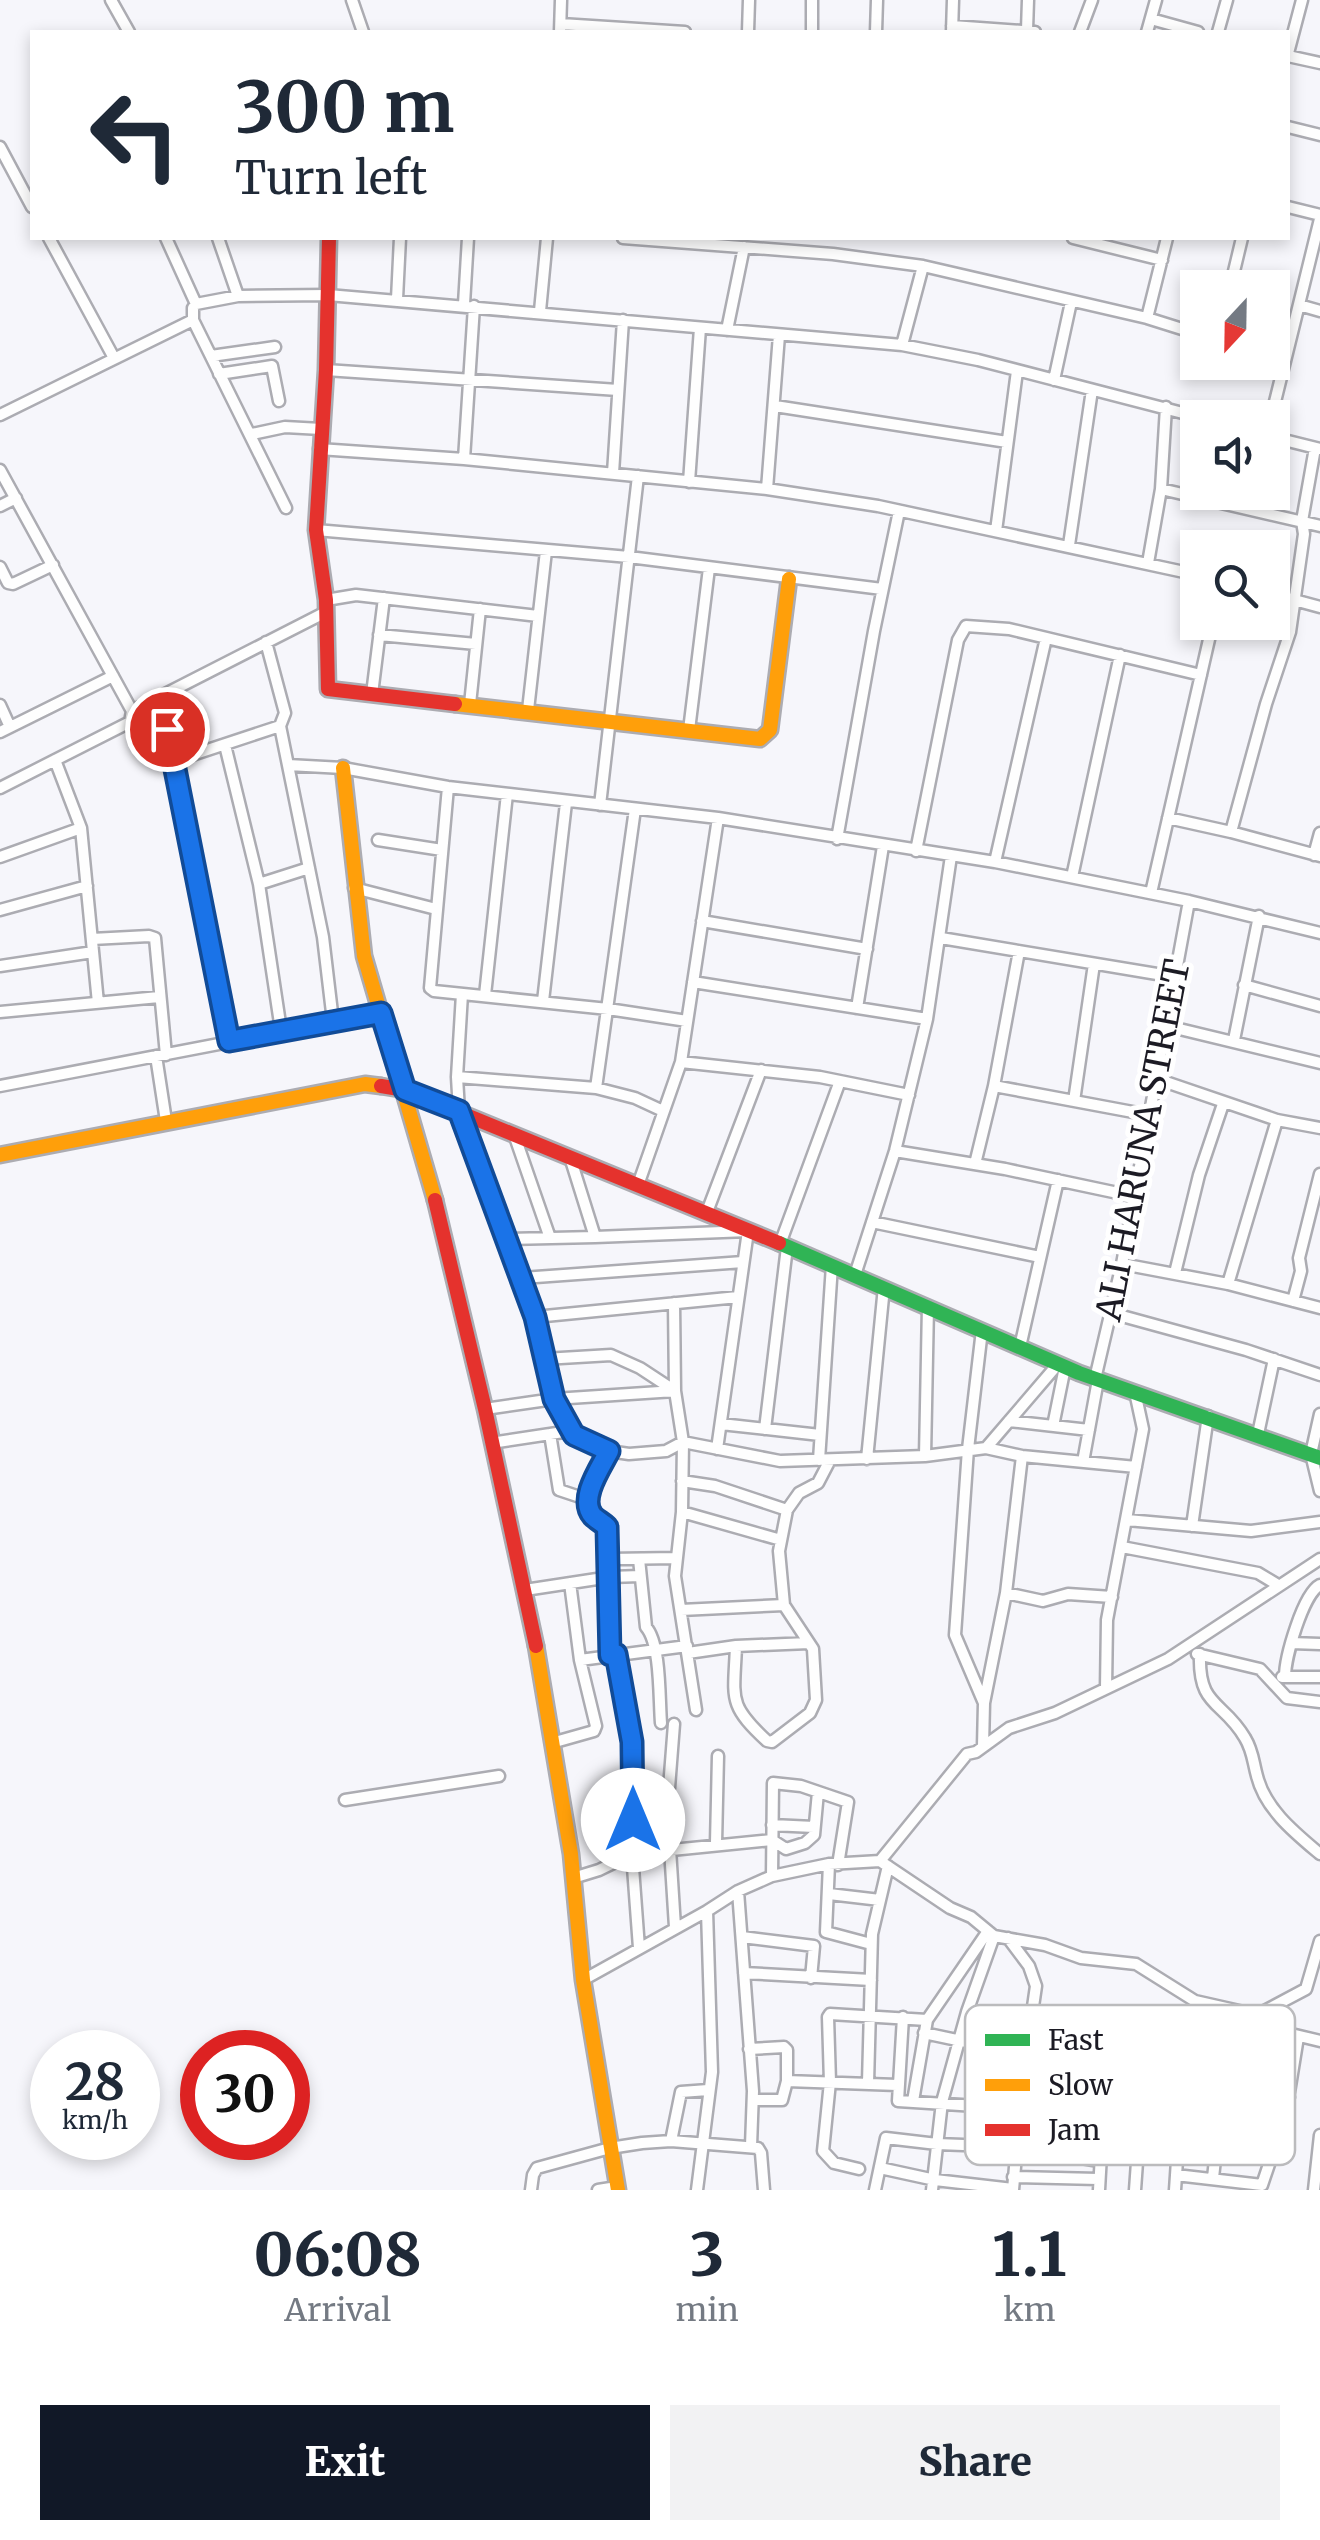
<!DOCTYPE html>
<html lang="en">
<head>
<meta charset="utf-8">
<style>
	:root { --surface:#fff; --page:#f2f2f3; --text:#1f2937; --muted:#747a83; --accent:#111827 }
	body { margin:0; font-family:Merriweather,serif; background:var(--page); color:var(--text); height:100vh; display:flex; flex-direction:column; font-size:38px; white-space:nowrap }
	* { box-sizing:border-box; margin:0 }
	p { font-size:32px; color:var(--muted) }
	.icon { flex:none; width:55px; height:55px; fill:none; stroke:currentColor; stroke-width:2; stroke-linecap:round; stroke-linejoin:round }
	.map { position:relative; height:2190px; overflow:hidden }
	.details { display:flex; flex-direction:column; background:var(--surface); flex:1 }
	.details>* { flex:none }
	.guide { position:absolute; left:30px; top:30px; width:1260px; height:210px; border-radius:0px; box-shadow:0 5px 15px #0003; background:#fff; color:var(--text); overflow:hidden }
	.needle { width:65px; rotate:202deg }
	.buttons { position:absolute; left:1180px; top:270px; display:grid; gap:20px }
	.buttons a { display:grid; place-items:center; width:110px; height:110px; border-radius:0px; background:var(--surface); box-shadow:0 5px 15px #0003; font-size:50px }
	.speed { position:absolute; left:30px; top:2030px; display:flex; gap:20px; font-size:50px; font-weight:700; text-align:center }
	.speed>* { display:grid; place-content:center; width:130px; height:130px; border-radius:50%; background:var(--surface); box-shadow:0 5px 15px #0003; line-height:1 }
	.speed small { font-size:25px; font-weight:400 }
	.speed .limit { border:15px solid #d22; background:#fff; color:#111 }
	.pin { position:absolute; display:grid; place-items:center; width:85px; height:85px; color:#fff; margin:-42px; border:5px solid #fff; border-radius:50%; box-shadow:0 2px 10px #0007 }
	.me { position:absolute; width:110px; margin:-55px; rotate:0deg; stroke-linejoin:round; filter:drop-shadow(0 0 8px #0008) }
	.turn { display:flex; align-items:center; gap:35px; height:210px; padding:0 40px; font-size:45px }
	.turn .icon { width:130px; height:130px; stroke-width:2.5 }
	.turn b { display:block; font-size:70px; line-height:85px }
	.eta { display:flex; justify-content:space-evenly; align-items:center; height:170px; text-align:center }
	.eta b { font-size:60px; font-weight:800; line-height:70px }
	.cta { display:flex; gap:20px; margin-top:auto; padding:20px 40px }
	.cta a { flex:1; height:115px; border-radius:0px; background:var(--accent); color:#fff; font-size:40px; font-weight:800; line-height:115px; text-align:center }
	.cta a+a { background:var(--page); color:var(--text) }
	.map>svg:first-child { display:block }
</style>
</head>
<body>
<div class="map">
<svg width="1320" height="2190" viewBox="0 0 1320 2190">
	<rect width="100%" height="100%" fill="#f6f6fb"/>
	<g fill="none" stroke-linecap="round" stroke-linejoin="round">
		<defs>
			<path id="street" d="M111,0L129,32
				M352,0L363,32
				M1151,19L1198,32
				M561,24L685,32
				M952,26L1035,32
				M1027,30L1028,0
				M560,32L561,0
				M748,32L749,0
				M812,32V0
				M876,32L877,0
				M952,32L953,0
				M1080,32L1092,0
				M1147,32L1156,0
				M1218,32L1227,0
				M1288,53L1302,0
				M1288,56L1320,63
				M1288,127L1320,135
				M0,147L32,207
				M1288,207L1320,215
				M49,238L114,358
				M166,238L196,304L193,308V320L286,508
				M218,238L238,296
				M623,238L833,254L923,266L1147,318L1198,334
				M1073,238L1162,260
				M1230,288L1242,238
				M397,299L400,238
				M196,304L238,296L328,295L902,345L978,360L1202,418
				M464,304L468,238
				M1299,305L1320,311
				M540,311L547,238
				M1147,318L1167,238
				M727,330L744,247
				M902,345L923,266
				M211,356L275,347
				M326,370L618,390
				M219,374L272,366L279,401
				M1054,380L1071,302
				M775,406L1007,442
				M0,415L193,320
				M1271,418L1320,219
				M252,434L285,427L321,429
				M1272,437L1320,449
				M1315,448L1302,521L1304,534L1290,632L1266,704L1231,832L1320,856
				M319,449L464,459L767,489L878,506L1198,575
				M464,459L474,306
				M0,470L132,711
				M613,473L623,320
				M689,482L700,328
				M767,489L779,335
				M1161,489L1320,526
				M0,506L16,498
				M316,530L629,557L882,589
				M996,531L1017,371
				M1069,545L1092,390
				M1148,563L1161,489L1166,407
				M0,567L8,583L13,584L53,565
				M1272,594L1320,607
				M326,600L356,595L538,616
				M379,635L476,644
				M266,642L285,713L280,726L323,937L333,1021
				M372,694L384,598
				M160,697L229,1041
				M470,704L480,609
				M0,705L10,727
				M528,710L546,551
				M689,730L709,568
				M0,732L113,676
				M225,745L259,884L281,1030
				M55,760L81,828L98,1003
				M174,761L280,726
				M288,765L343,768L448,787L718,818L995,862L1189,901L1320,933
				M448,787L430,988L434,991L608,1009L687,1021
				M0,788L130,722L132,711L326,612
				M600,805L638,476
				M1168,818L1231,832
				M837,839L874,631L899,511
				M378,840L442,850
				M916,851L958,640L966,626L1009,629L1201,675
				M1314,855L1320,833
				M0,857L81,828
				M995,862L1046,638
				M1072,877L1120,655
				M259,884L309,868
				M354,888L436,909
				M1151,893L1213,622
				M0,910L87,886
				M702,921L867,949
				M941,938L1175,977
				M92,939L149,936L155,938L166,1055
				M0,966L93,952
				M693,982L927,1019
				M1244,985L1320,1006
				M462,994L457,1077L459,1111L535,1317L554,1399L570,1431L578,1438L609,1451L629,1454L666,1451L683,1442L780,1461L925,1456L986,1448L1022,1456L1136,1467
				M485,995L507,794
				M543,1001L566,803
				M857,1008L883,846
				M0,1012L159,997
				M1167,1026L1320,1063
				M1234,1040L1259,916
				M156,1056L166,1121
				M681,1062L820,1077L909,1095
				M457,1077L596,1088L635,1098L663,1111
				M1157,1079L1277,1120L1320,1128
				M0,1086L381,1013
				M994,1086L1149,1115
				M596,1088L635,809
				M1074,1101L1094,964
				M514,1134L550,1238
				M895,1151L1005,1169L1132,1196
				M570,1157L595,1237L748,1231L717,1449
				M975,1164L994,1086L1019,951
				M638,1185L681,1062L718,818
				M707,1212L761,1070
				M872,1222L1040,1257
				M506,1239L595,1237
				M780,1244L840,1081
				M1122,1264L1228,1284L1320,1308
				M1175,1273L1199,1175L1223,1104
				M855,1275L895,1151L927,1019L951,856
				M522,1278L743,1262
				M1228,1284L1277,1120
				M1293,1301L1301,1271L1299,1258L1320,1174
				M674,1303L675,1391L683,1442L682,1512L675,1576L696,1710
				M1111,1313L1246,1350L1320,1375
				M535,1317L738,1297
				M982,1330L968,1449L955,1635L984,1703
				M1020,1347L1058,1180
				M544,1359L611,1355L640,1368L675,1391
				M1095,1379L1122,1264L1189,901
				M485,1409L554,1399L675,1391
				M1320,1414L1311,1454L1320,1491
				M1009,1421L1089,1430
				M721,1424L820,1435
				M1053,1426L1065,1367
				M765,1429L787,1247
				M550,1434L559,1490L589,1500
				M1258,1434L1274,1359
				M491,1443L570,1431
				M986,1448L1058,1364
				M609,1451C601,1467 578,1499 593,1516C597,1520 603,1523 607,1527L610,1655
				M925,1456L928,1306
				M867,1459L884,1287
				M819,1460L832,1265
				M1083,1462L1098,1380
				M682,1481L715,1486L787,1510
				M682,1512L781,1540
				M1127,1520L1251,1531L1320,1522
				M1192,1526L1208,1416
				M1122,1547L1258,1573L1278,1585
				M609,1559L677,1558
				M639,1559L646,1627C661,1644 659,1699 661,1723
				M525,1590L610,1577L640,1576
				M1006,1593L1043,1601L1068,1594L1112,1597
				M681,1610L784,1605
				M1291,1643L1320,1644
				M736,1646C734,1699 727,1704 767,1741L772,1742L810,1713L816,1700L813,1649L784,1605L779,1551L787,1510L799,1493L818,1483L830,1460
				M688,1653L736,1646L809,1643
				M616,1654L632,1742V1854L639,1948
				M1197,1654L1260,1669L1287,1698L1320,1702
				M1200,1654C1198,1708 1223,1700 1245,1738C1253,1751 1253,1762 1257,1776C1265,1809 1295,1833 1320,1854
				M580,1660L687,1646
				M1282,1677H1320
				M1285,1677C1285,1657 1303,1594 1320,1585
				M1106,1688L1107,1620L1143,1429L1135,1392
				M555,1742L594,1731L596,1726L580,1660L570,1583
				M983,1746L984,1703L1006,1593L1022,1456
				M634,1785L669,1788L674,1724
				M345,1800L499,1776
				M772,1825L814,1827
				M716,1843L718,1756
				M670,1849L675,1927
				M880,1861L950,1908L971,1917L994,1936L1045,1945L1081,1958L1136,1964L1195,2001L1257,2015L1287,2033L1320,2041
				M829,1864L826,1932L871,1944
				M772,1876L773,1783L801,1786L848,1802L838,1865
				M573,1878L599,1870L632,1854L772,1840L786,1849L805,1843L814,1835L818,1792
				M738,1891L753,2091L751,2146
				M829,1894L880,1900
				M742,1937L814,1946L811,1978
				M1008,1938L1029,1966L1036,1986L1026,2055
				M744,1973L871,1980
				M583,1980L707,1911L738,1891L772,1876L829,1864L880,1861L967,1754L976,1752L1009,1728L1055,1713L1168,1659L1320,1559
				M967,2012L993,2036L996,2047
				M1257,2015L1306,1989L1320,1941
				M903,2017L898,2101L1024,2109
				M924,2033L1037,2057L1202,2047L1263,2057L1273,2051L1287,2033
				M749,2049L784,2047L787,2050V2081L782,2100H753
				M1116,2055L1113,2076L1117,2079L1241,2083L1289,2097
				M1066,2056L1060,2094L1063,2099L1141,2106L1135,2190
				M999,2068L1033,2076
				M787,2081L897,2085
				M868,2083L872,1934L888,1866
				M1083,2100L1091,2056
				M913,2101L927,2020L988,1931
				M989,2105L1004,2049
				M671,2141L681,2092L708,2090
				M880,2168L935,2180L1013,2189
				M859,2169L834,2163L823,2151L830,2082L828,2017L830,2014L927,2020
				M1176,2175L1262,2185L1285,2117L1298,2037
				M1013,2177L1098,2179
				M1213,2178L1220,2113
				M531,2190L533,2175L537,2168L610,2148L642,2143L671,2141L758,2148L761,2153L764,2190
				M598,2190L617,2187
				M697,2190L712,2072L707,1911
				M875,2190L886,2138L937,2144L1016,2147L1099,2161
				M932,2190L942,2102L967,2012L994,1936
				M1013,2190L1018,2132L1037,2057
				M1099,2190L1104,2101
				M1175,2190L1181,2101L1282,2127
				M1314,2190L1320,2135"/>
			<path id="fast" d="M779,1243L1079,1373L1320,1458"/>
			<path id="slow" d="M455,704L760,739L770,730L789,579
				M343,768L364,956L435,1200
				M0,1155L365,1084L381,1086
				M536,1646L571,1854L583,1980L618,2190"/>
			<path id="jam" d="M329,238L326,370L316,530L326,600L328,689L455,704
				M381,1086L405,1090L779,1243
				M435,1200L485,1409L536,1646"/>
		</defs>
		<use href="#street" stroke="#acacb2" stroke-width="15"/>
		<use href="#fast" stroke="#acacb2" stroke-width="19"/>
		<use href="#slow" stroke="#acacb2" stroke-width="19"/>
		<use href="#jam" stroke="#acacb2" stroke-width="19"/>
		<use href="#street" stroke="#fefefe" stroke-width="10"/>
		<use href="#fast" stroke="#30b455" stroke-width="14"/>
		<use href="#slow" stroke="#ff9f0a" stroke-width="14"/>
		<use href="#jam" stroke="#e5322d" stroke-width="14"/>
	</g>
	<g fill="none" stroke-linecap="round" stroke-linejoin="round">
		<defs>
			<path id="route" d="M167,729L229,1041L381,1013L405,1090L459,1111L535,1317L554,1399L574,1435L609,1451C601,1467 578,1499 593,1516C597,1520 603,1523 607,1527L610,1655L616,1654L632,1742L633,1820"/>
		</defs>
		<use href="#route" stroke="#114b97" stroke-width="25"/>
		<use href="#route" stroke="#1a73e8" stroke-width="18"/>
	</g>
	<g text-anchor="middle" stroke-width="10" stroke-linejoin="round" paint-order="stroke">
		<g font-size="35" fill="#1c1b24" stroke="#fff">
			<text transform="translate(1143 1140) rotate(-79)" y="12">ALI HARUNA STREET</text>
		</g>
	</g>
	<rect x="965" y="2005" width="330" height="160" rx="15" fill="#fff" stroke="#bbbbbd" stroke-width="2.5"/>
	<rect x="985" y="2034" width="45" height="12" fill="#30b455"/>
	<rect x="985" y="2079" width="45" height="12" fill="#ff9f0a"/>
	<rect x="985" y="2124" width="45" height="12" fill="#e5322d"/>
	<g font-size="28" fill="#1c1b24">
		<text x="1048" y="2050">Fast</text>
		<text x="1048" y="2095">Slow</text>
		<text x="1048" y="2140">Jam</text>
	</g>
</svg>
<div class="buttons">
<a><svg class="needle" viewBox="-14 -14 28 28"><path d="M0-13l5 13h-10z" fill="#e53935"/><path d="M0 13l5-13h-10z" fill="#747a83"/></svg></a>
<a><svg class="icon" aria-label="sound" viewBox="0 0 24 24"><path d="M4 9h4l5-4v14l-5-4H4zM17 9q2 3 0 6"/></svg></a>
<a><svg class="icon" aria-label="search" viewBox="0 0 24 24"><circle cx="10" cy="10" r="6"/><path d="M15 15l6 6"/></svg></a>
</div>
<div class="speed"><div>28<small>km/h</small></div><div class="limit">30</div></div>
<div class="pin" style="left:167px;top:729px;background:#d93025"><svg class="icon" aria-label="arrive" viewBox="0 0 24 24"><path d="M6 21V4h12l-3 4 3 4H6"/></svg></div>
<svg class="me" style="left:633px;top:1820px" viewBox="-20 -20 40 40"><circle r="19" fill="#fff"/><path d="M0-13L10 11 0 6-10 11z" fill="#1a73e8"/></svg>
<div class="guide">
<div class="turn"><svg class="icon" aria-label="left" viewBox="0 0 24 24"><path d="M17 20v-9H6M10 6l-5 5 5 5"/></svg><div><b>300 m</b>Turn left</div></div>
</div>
</div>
<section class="details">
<div class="eta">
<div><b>06:08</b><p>Arrival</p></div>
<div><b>3</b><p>min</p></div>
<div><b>1.1</b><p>km</p></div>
</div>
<div class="cta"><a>Exit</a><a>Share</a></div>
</section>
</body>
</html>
